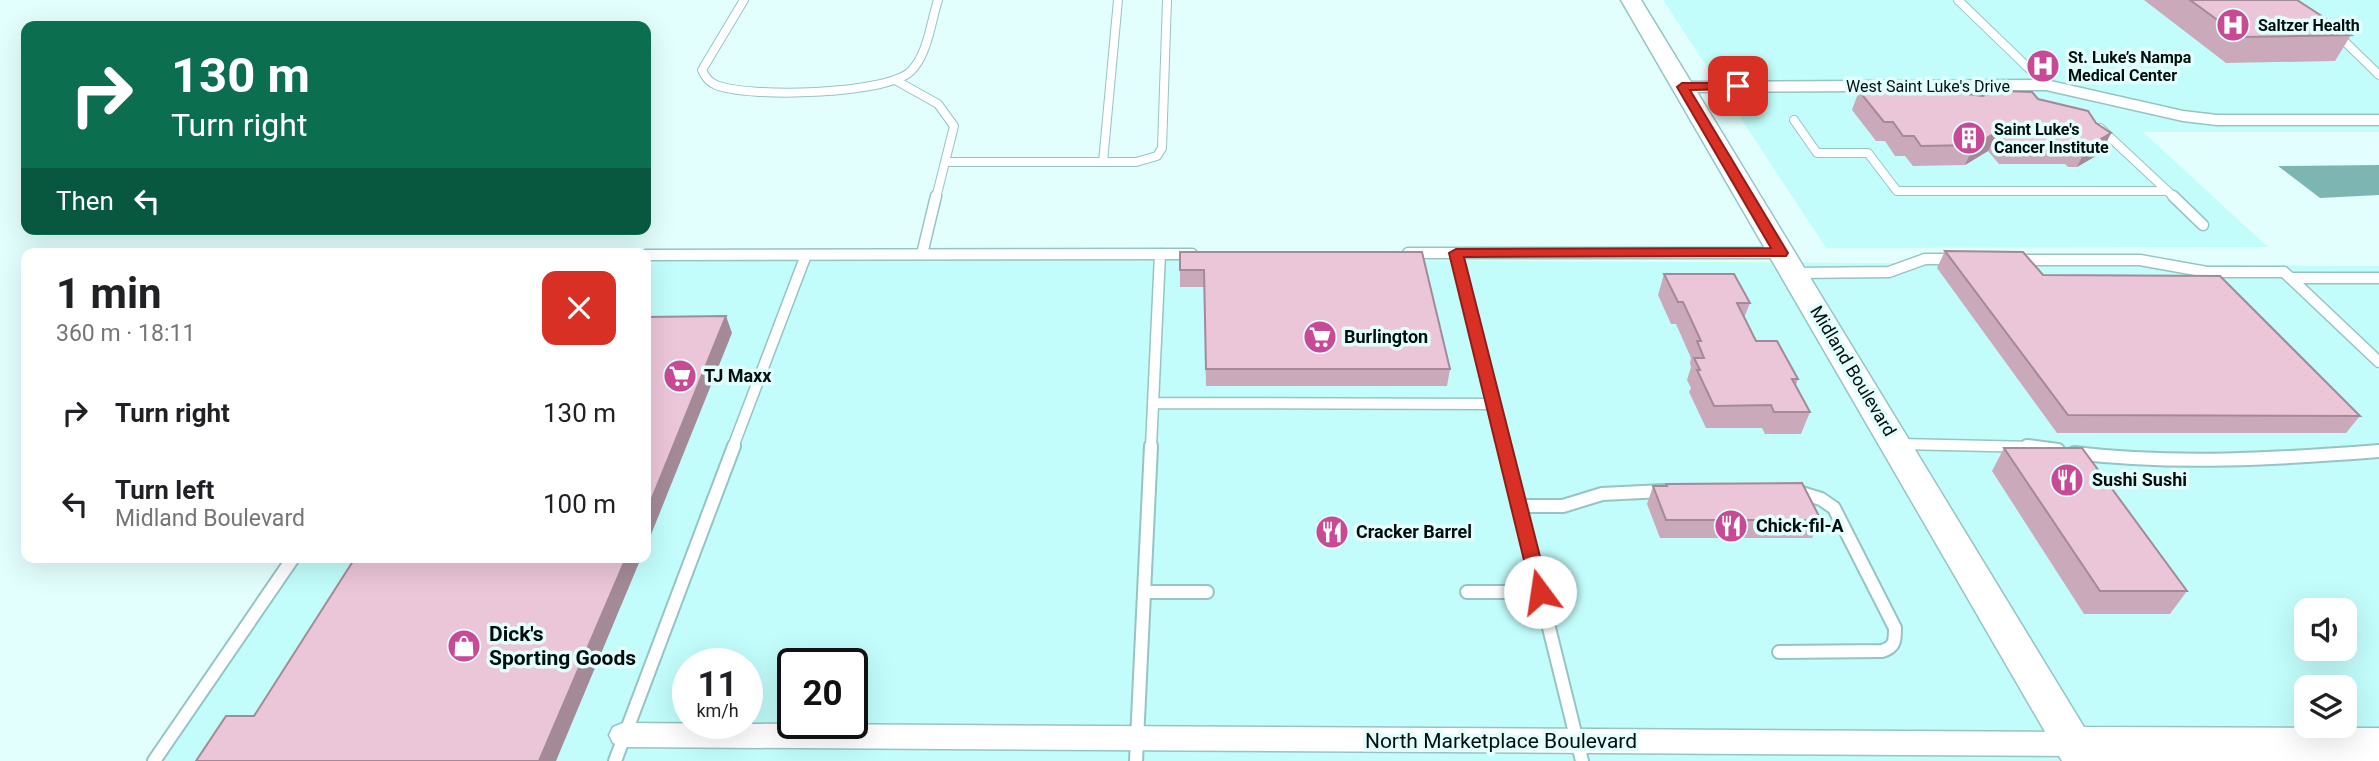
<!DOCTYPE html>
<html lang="en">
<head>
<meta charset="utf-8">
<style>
	:root { --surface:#fff; --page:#f6f6f6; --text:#202124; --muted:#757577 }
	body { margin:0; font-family:Roboto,sans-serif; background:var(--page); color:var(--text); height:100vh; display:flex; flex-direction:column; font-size:26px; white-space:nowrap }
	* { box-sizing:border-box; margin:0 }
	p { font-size:23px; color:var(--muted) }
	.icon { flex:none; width:38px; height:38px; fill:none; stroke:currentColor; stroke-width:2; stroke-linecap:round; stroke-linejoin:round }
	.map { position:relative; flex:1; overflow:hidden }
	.details { position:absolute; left:21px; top:248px; width:630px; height:315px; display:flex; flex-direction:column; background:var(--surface); border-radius:14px; box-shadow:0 7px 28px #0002 }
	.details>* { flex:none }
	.hud { position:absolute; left:21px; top:21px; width:630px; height:214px; border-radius:14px; box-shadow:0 7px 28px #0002; background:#0b6e4f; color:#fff; overflow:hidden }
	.controls { position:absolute; left:2294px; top:598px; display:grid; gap:14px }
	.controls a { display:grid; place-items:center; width:63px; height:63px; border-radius:14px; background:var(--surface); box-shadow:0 7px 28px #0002; font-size:35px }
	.speed { position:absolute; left:672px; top:648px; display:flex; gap:14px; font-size:35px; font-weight:700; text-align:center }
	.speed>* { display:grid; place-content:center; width:91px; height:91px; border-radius:50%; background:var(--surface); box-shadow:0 7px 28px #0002; line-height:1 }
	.speed small { font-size:18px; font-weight:400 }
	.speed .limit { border:4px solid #111; border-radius:10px; background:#fff; color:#111 }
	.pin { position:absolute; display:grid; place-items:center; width:60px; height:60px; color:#fff; margin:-30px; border-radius:14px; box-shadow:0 4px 10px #0006 }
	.me { position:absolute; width:77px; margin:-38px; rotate:346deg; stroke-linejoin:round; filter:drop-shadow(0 0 5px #0008) }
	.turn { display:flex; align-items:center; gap:24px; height:147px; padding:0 35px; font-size:32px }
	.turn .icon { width:91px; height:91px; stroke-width:2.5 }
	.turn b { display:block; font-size:49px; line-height:60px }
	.then { display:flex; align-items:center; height:66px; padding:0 35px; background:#0003; gap:14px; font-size:26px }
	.round { display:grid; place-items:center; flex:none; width:74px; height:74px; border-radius:14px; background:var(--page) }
	.summary { display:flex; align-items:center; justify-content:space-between; height:119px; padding:0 35px }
	h1 { font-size:42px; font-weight:700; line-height:52px }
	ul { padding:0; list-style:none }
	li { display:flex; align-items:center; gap:21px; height:91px; padding:0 35px }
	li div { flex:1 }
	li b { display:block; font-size:26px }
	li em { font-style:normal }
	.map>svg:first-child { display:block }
</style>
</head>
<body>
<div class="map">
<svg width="2379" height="761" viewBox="0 0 2379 761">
	<rect width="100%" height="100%" fill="#e2fffe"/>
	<path fill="#c2fdfb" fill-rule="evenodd" d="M1663,0H2379V132H2143L2268,247L1826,248Z
		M646,256L2379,266V761H157L299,558H646ZM2306,611H2345V649H2306ZM688,663H747V723H688ZM793,663H852V723H793ZM2306,688H2345V726H2306Z"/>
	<path fill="#7db5b3" d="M2379,165V195L2320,198L2278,166Z"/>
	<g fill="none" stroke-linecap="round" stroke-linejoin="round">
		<defs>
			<path id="lane-far2" d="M744,0L702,70C705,77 709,82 716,85C747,98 887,95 911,71C928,54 931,21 938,0
				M1958,0L2046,85
				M2337,34L2379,75
				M897,81L938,104L954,126L936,198
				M1794,120L1817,153H1868L1897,191H2165
				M2100,128L2175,198
				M946,162H1136L1157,156L1162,148L1167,0
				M1103,162L1118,0"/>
			<path id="lane-far1" d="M2173,196L2203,225
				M1408,253H1780
				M1456,253L1504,447
				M922,254L936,196
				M646,255L1192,254
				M2016,260H2140L2207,272H2284L2379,362
				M1794,273L1889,272L1925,259H1954
				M2290,278H2379
				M1153,403L1493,404
				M1900,444L2039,447
				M733,447L806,255
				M1151,447L1160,254"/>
			<path id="lane" d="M1504,446L1582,761
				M2027,446L2058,450
				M2074,453C2176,465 2277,459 2379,451
				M1518,506H1563L1602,494L1663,491
				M1144,592H1207
				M1467,592H1540
				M1779,652L1882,651C1895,647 1895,641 1895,628L1834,508L1821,499L1795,491
				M154,761L293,558
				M615,761L734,446
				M1136,761L1151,446"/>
			<path id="street" d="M2046,80L2183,111L2217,115H2379V125H2217L2183,121L2046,90L1683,92L1675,87L1683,82Z
				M623,723L2073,732L2083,735L2087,744L2083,753L2073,756L623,747L613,743L609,735L613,727Z"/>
			<path id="secondary" d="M1621,0H1641L2084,727L2379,728V761H2062Z"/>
		</defs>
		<use href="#lane-far2" stroke="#95c4c3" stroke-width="10"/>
		<use href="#lane-far1" stroke="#95c4c3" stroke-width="13"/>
		<use href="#lane" stroke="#95c4c3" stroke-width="16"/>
		<use href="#street" stroke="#95c4c3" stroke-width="3"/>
		<use href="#secondary" stroke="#95c4c3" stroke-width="3"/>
		<use href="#lane-far2" stroke="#fff" stroke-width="8"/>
		<use href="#lane-far1" stroke="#fff" stroke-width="10"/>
		<use href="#lane" stroke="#fff" stroke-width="12"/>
		<use href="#street" fill="#fff" fill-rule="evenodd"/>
		<use href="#secondary" fill="#fff" fill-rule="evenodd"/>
	</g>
	<path fill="#caa9ba" d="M2144,0H2297L2351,35L2335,61L2226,63Z
		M1859,91L2038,99L2096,123L2111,133L2101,153L2077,167H2068L2065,164H1999L1988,151L1965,165L1913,166L1905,156H1895L1885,141H1876L1852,110Z
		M1945,251L2043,275L2360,416L2346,433H2057L1937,268Z
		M1180,252L1450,369L1447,386H1206L1204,287H1180Z
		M1664,274L1750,303L1744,318L1756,341L1798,379L1796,385L1810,412L1801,434H1765L1762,428H1706L1689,392L1691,388L1687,380L1691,367L1690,363L1691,358L1676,324H1671L1658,295Z
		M2004,448L2187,591L2170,614H2084L1992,471Z
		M1666,484L1821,520L1812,538H1660L1647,504L1653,486H1665Z"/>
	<path fill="#a48a97" d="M1997,132L1988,151L1965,165L1974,145Z
		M2111,133L2101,153L2077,167L2087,147Z
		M726,316L732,333L646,547V513Z
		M626,558H641L556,761H539Z"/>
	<path fill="#ebc5d8" stroke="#a48a97" stroke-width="2" d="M2190,0H2297L2351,35L2241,37Z
		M1940,90L1982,96L2002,91L2032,92L2038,99L2088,111L2096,123L2111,133L2087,147L2078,148L2075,144L2009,145L1997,132L1974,145L1921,146L1914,136H1903L1893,122H1884L1859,91Z
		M1945,251L2023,252L2043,275L2220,276L2360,416L2068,415Z
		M1180,252H1422L1450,369H1206L1204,270H1180Z
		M1664,274H1734L1750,303H1737L1756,341H1777L1798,379H1792L1810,412H1774L1771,405L1714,406L1697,370H1700L1694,358H1704L1697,341H1701L1683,302H1678Z
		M726,316L657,486L646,513V317Z
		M2004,448H2082L2187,591H2100Z
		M1802,483L1821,520H1666L1653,486H1667L1666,484Z
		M355,558H626L539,761H196L226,716H254Z"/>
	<path fill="#d93025" stroke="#8d1f18" stroke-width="2" d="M1738,83L1744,86L1743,89L1690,90L1788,253L1786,256L1464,257L1549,592L1547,597L1540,599L1533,597L1449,253L1456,249L1771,248L1677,87L1682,83Z"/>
	<defs>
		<symbol id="hospital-disc" viewBox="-11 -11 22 22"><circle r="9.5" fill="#c84995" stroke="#e2fffe"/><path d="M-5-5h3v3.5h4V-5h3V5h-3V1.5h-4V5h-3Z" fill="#fff"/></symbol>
		<symbol id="building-disc" viewBox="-11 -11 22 22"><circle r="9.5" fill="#c84995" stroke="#e2fffe"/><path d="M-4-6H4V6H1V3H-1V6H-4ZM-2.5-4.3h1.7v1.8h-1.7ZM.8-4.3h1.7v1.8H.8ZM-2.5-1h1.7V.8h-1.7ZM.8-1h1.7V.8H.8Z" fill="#fff"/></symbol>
		<symbol id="supermarket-disc" viewBox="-11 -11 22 22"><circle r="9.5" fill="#c84995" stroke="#e2fffe"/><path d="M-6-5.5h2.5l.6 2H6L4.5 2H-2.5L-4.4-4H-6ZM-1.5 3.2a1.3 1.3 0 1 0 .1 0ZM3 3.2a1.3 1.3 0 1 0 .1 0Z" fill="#fff"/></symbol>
		<symbol id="restaurant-disc" viewBox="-11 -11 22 22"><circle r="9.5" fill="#c84995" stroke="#e2fffe"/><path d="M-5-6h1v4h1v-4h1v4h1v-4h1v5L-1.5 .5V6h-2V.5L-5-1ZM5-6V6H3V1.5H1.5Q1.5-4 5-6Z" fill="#fff"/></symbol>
		<symbol id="shop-disc" viewBox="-11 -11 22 22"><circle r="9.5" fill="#c84995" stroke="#e2fffe"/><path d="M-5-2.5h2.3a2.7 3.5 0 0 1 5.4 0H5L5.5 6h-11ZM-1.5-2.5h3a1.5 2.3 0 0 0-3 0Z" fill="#fff"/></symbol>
	</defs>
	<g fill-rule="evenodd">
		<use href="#hospital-disc" x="2214" y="6" width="38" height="38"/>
		<use href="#hospital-disc" x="2024" y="47" width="38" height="38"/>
		<use href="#building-disc" x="1950" y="119" width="38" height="38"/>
		<use href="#supermarket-disc" x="1301" y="318" width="38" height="38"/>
		<use href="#supermarket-disc" x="661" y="357" width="38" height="38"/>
		<use href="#restaurant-disc" x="2048" y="461" width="38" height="38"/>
		<use href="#restaurant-disc" x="1712" y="507" width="38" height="38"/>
		<use href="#restaurant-disc" x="1313" y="513" width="38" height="38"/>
		<use href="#shop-disc" x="445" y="627" width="38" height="38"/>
	</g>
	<g text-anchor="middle" stroke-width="7" stroke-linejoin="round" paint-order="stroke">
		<g font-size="16" font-weight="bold" fill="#000f0e" stroke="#e2fffe" text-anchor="start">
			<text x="2258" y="31">Saltzer Health</text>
			<text x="2068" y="63">St. Luke’s Nampa<tspan x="2068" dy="18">Medical Center</tspan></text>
			<text x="1994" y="135">Saint Luke's<tspan x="1994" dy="18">Cancer Institute</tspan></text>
		</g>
		<g font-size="16" fill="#000f0e" stroke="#e2fffe">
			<text x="1928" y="92">West Saint Luke's Drive</text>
		</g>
		<g font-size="18" font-weight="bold" fill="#000f0e" stroke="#e2fffe" text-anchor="start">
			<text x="1344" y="343">Burlington</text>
			<text x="704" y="382">TJ Maxx</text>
			<text x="2092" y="486">Sushi Sushi</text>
			<text x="1756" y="532">Chick-fil-A</text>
			<text x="1356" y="538">Cracker Barrel</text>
		</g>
		<g font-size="18" fill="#000f0e" stroke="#e2fffe">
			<text transform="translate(1853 371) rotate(59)" y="6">Midland Boulevard</text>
		</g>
		<g font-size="21" font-weight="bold" fill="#000f0e" stroke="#e2fffe" text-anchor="start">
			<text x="489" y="641">Dick's<tspan x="489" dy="24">Sporting Goods</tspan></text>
		</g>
		<g font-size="21" fill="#000f0e" stroke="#e2fffe">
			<text x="1501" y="748">North Marketplace Boulevard</text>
		</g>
	</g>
</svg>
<div class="controls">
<a><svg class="icon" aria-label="sound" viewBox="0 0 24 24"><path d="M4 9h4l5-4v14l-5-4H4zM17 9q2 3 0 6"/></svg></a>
<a><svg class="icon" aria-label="layers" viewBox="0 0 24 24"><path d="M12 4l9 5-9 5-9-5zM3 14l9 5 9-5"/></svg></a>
</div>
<div class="speed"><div>11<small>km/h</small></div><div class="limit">20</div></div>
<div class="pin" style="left:1738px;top:86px;background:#d93025"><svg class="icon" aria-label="arrive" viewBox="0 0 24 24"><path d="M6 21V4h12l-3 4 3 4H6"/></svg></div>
<svg class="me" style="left:1540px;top:592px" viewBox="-20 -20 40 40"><circle r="19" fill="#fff"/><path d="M0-13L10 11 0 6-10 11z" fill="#d93025"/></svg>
<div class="hud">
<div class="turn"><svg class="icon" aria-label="right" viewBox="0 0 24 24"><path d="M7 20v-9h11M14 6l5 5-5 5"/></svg><div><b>130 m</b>Turn right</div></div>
<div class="then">Then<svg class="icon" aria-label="left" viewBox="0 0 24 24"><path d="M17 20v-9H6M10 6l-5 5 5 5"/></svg></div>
</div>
<section class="details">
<div class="summary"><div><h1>1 min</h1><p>360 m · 18:11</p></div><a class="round" style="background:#d93025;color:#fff"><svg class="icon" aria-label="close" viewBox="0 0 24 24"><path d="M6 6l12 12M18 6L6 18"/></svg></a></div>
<ul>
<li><svg class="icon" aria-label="right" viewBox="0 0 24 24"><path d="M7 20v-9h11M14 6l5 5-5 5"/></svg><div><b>Turn right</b></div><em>130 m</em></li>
<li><svg class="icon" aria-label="left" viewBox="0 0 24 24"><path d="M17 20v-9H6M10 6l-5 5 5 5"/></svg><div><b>Turn left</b><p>Midland Boulevard</p></div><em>100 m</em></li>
</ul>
</section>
</div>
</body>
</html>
